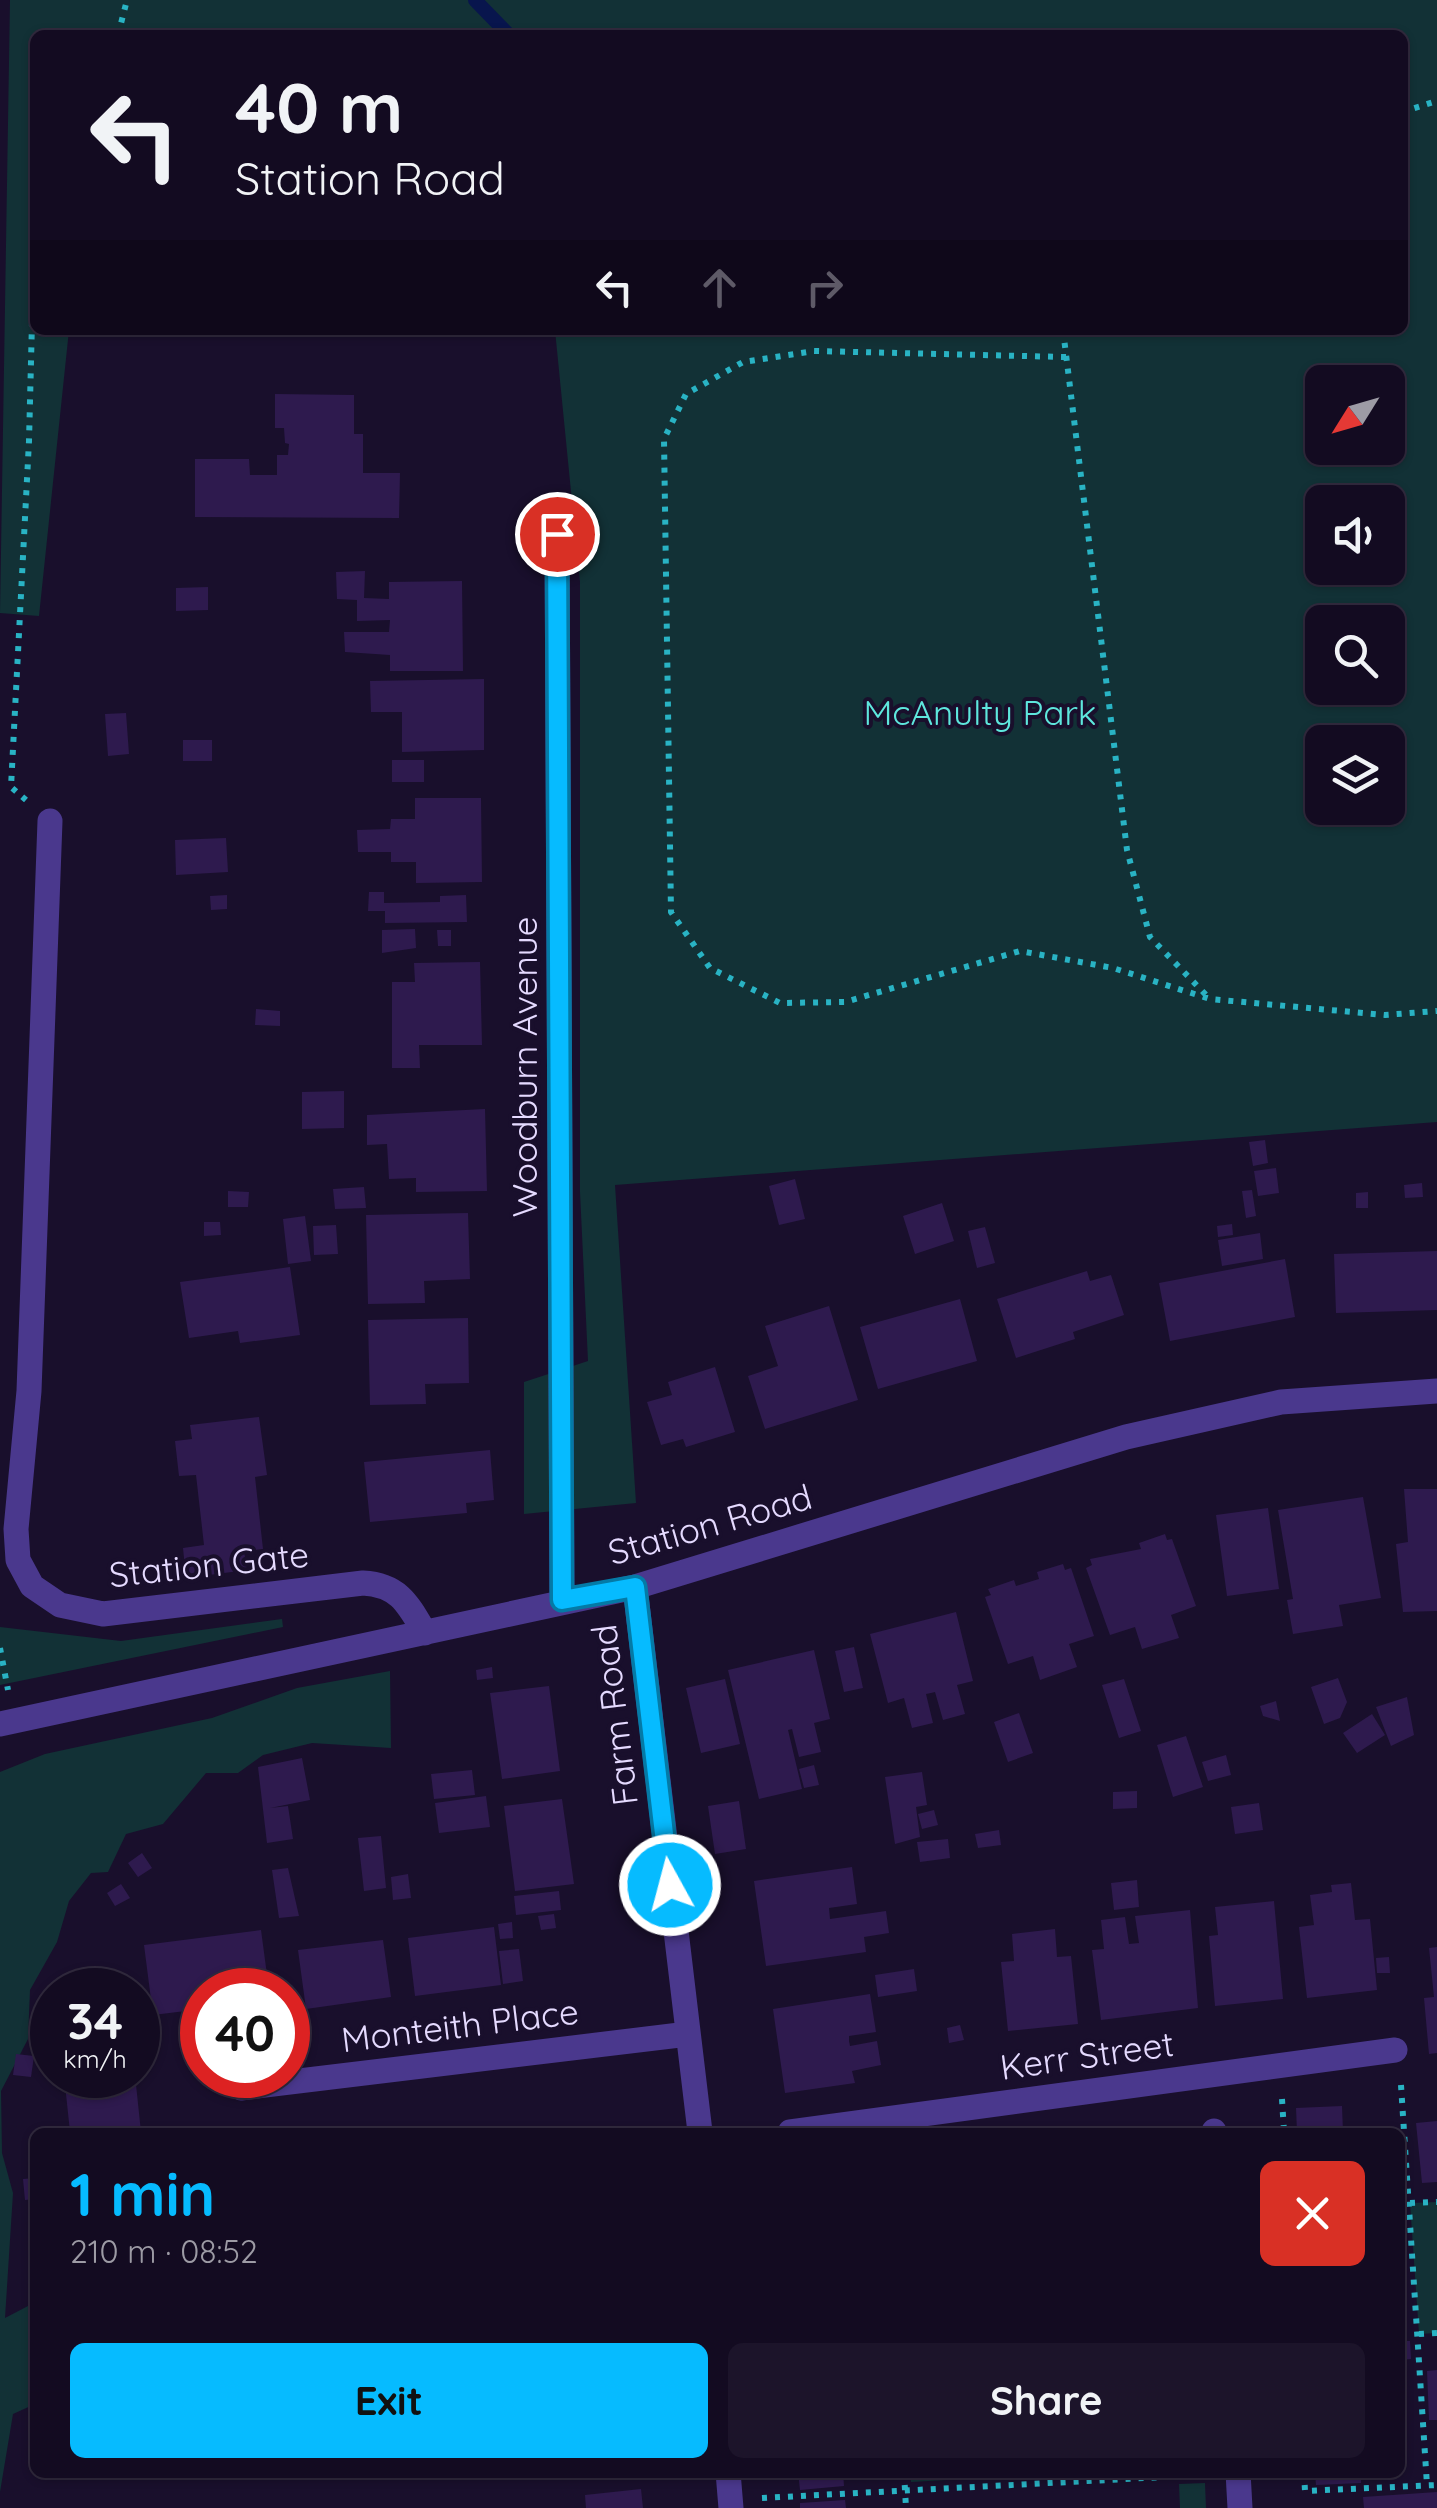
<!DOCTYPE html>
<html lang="en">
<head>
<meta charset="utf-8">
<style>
	:root { --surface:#130b21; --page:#1c142a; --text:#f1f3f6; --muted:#9d9ba5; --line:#322b3f; --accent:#06bbff }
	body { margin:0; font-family:Quicksand,sans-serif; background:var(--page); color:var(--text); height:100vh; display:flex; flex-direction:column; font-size:38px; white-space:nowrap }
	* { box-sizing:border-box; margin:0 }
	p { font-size:32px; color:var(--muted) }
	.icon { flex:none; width:55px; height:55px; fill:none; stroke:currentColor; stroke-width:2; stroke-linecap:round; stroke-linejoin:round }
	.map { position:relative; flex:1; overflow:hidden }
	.drawer { position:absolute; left:30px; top:2128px; width:1375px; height:350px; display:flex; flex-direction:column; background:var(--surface); border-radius:15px; box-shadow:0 2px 8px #0004,0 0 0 2px var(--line) }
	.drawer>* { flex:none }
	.guide { position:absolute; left:30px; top:30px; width:1378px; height:305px; border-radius:15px; box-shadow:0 2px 8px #0004,0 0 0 2px var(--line); background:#130b21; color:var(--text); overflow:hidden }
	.needle { width:65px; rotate:233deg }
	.fabs { position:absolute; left:1305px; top:365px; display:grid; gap:20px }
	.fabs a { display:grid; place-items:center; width:100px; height:100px; border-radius:15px; background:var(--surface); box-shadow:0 2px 8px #0004,0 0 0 2px var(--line); font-size:50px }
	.speed { position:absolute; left:30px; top:1968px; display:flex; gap:20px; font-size:50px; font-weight:700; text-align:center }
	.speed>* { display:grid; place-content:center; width:130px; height:130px; border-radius:50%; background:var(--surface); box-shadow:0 2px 8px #0004,0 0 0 2px var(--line); line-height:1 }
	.speed small { font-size:25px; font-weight:400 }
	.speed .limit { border:15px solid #d22; background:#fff; color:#111 }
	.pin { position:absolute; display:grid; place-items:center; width:85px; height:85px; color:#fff; margin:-42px; border:5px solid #fff; border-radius:50%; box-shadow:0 2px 10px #0007 }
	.me { position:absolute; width:110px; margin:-55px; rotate:353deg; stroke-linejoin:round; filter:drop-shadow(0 0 8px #0008) }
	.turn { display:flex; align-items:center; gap:35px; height:210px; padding:0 40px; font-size:45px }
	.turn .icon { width:130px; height:130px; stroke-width:2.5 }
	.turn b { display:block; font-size:70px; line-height:85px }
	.lanes { display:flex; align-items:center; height:95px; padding:0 40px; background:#0003; justify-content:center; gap:50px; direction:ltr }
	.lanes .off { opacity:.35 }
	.round { display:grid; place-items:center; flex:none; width:105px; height:105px; border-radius:15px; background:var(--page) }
	.overview { display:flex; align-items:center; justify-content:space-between; height:170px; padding:0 40px }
	h1 { font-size:60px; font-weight:700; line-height:75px; color:var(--accent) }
	.cta { display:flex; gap:20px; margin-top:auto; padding:20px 40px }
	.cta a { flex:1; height:115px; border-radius:15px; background:var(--accent); color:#111; font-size:40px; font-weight:700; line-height:115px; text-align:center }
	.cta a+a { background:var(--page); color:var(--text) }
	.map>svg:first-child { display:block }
</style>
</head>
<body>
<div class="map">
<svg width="1437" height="2508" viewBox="0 0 1437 2508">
	<rect width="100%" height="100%" fill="#190f2c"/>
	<path fill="#123136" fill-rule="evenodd" d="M10,0H1437V1122L615,1185L636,1503L524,1514V1382L588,1361L580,1192V582L555,330H1402V35H35V330H69L39,616L0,613ZM1322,382H1388V448H1322ZM1322,502H1388V568H1322ZM1322,622H1388V688H1322ZM1322,742H1388V808H1322Z
		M282,1619L283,1627L0,1685V1627L121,1641Z
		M390,1671L391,1748L312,1743L263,1755L238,1773H206L163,1824L126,1834L108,1872L91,1873L69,1901L57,1942L30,1990L28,2039L1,2091L2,2153L13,2193L5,2318L28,2306L35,2284V2404L13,2414L0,2492V1772L45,1754L212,1718L297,1688Z
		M1437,2202V2333L1419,2334L1410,2203Z
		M1070,2473L911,2482L910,2473V2472Z
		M1205,2483L1206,2508H1180L1179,2484Z"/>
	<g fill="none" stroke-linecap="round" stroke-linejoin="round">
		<path stroke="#08154d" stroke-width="14" d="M475,0L509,35"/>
	</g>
	<path fill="#2e1a4e" d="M275,394L354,395V434H363V473H400L399,518L195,517V459H249L250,475H277V455H288L289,444L285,443L284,428H275Z
		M365,571L364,598L389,599V582L462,581L463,671H390V655L345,652L344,632H389L390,620L357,621V600L337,599L336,572Z
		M208,587V610L176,611V588Z
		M484,679V750L402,752V712H371L370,681Z
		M126,713L129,754L108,756L105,714Z
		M183,740H212V761H183Z
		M392,760H424V782H392Z
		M415,798H481L482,882L416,883V862H391V852H358L357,830L390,829L391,819H415Z
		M226,838L228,872L176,875L175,840Z
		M369,892H384V903L440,902V896L466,895L467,922L385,923V911H368Z
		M227,895V909L211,910L210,896Z
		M415,929L416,948L382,953V930Z
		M437,930H451V946H438Z
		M480,962L482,1045H419L420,1068H392V982H415L414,963Z
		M256,1009L280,1011V1026L255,1025Z
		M344,1091V1128L302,1129V1092Z
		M485,1109L487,1191L416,1192V1178L389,1179L387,1144L367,1145V1115Z
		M1265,1140L1268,1163L1253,1166L1249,1142Z
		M1276,1168L1279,1193L1258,1196L1254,1171Z
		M795,1179L805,1219L779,1225L769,1186Z
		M1422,1183L1423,1197L1405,1198L1404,1185Z
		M364,1187L366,1208L335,1209L333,1189Z
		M1252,1190L1256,1216L1246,1218L1242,1191Z
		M228,1191L249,1192L248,1207H228Z
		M1368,1192V1208H1356V1193Z
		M942,1203L954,1241L915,1254L903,1216Z
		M468,1213L470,1279L424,1281L425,1303L368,1304L366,1215Z
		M305,1216L311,1261L288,1264L283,1219Z
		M204,1222H220L221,1235L204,1236Z
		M1232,1224L1233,1235L1218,1237L1217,1226Z
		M336,1225L338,1254L314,1255L313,1226Z
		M985,1227L995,1263L977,1268L968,1231Z
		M1260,1233L1263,1259L1222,1266L1218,1240Z
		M1437,1251V1310L1336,1313L1334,1254Z
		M1285,1259L1295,1317L1170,1341L1159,1283Z
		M290,1267L300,1335L240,1343L238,1331L189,1338L180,1282Z
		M1087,1271L1090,1281L1111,1275L1124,1315L1073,1332L1075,1339L1016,1358L997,1299Z
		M960,1299L977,1361L878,1389L860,1327Z
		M829,1306L858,1400L765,1429L748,1376L778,1366L765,1326Z
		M468,1318L469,1383L425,1384L426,1404L370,1405L368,1320Z
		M715,1367L735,1432L686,1447L683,1439L661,1445L647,1402L672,1395L668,1382Z
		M259,1417L267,1475L255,1477L263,1549L244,1551L247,1570L186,1578L183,1548L204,1545L196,1475L179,1476L175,1441L192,1439L190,1425Z
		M490,1450L494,1500L466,1503L467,1513L370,1522L364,1462Z
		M1404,1489H1437V1611L1403,1612L1396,1544L1408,1542Z
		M1363,1497L1381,1598L1339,1605L1343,1626L1293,1634L1287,1600L1293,1599L1278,1510Z
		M1268,1508L1279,1589L1227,1596L1216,1515Z
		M1165,1534L1167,1540L1172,1539L1196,1606L1171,1615L1179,1638L1142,1649L1135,1627L1110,1635L1086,1568L1092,1565L1090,1559L1141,1549L1139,1543Z
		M1063,1564L1065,1570L1071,1568L1094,1636L1069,1644L1077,1667L1040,1680L1033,1656L1008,1664L985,1597L991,1595L988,1589L1014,1580L1016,1586L1039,1579L1037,1572Z
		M956,1612L973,1681L957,1685L965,1714L943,1720L935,1692L931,1693L926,1694L933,1723L912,1728L904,1698L888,1703L870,1634Z
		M854,1647L863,1688L844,1692L835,1651Z
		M814,1650L830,1719L814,1723L821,1752L799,1757L792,1729L788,1730L802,1789L759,1799L728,1670Z
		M492,1667L493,1678L477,1680L476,1670Z
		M1338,1678L1347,1702L1340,1718L1324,1724L1311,1687Z
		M725,1679L740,1744L701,1753L686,1688Z
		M1124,1679L1141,1731L1119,1738L1102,1685Z
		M549,1686L560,1771L502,1779L490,1693Z
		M1407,1697L1414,1735L1391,1746L1376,1707Z
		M1276,1701L1280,1721L1263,1716L1260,1706Z
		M1019,1713L1033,1753L1008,1762L994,1722Z
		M1372,1714L1385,1735L1357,1753L1343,1733Z
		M1186,1736L1203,1787L1173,1797L1157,1745Z
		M1226,1755L1231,1775L1208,1781L1202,1762Z
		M302,1758L310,1800L270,1808L288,1806L293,1839L267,1843L258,1767Z
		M814,1765L819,1785L804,1788L799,1769Z
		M472,1770L475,1795L434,1799L431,1774Z
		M922,1772L927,1805L916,1807L920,1837L895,1844L885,1777Z
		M1137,1791V1808L1113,1809V1792Z
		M486,1796L490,1827L439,1833L435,1803Z
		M562,1799L574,1884L515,1891L504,1806Z
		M739,1801L746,1849L715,1854L708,1806Z
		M1259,1803L1263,1830L1235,1834L1231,1807Z
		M934,1810L938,1825L922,1829L918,1814Z
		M999,1830L1001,1845L978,1848L975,1834Z
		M381,1836L386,1888L364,1891L358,1838Z
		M948,1839L950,1858L920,1862L917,1842Z
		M142,1853L152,1868L138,1877L128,1863Z
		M852,1867L857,1904L829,1908L830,1919L886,1911L889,1933L864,1937L866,1952L766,1966L754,1881Z
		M288,1868L299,1916L279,1918L272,1870Z
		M408,1874L411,1898L393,1900L391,1877Z
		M1137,1880L1139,1907L1114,1910L1111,1883Z
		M1351,1883L1355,1920L1370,1919L1377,1990L1307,1998L1299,1927L1314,1925L1310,1895L1332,1892L1331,1885Z
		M121,1884L130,1898L115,1906L107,1893Z
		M559,1891L561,1910L516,1915L514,1896Z
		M1274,1901L1283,1999L1215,2006L1209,1936L1218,1935L1215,1907Z
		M1190,1910L1198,2008L1101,2020L1092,1950L1104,1949L1101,1920L1125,1917L1129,1944L1139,1943L1135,1916Z
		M554,1914L556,1928L541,1930L538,1916Z
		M512,1922L513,1938L500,1939L498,1924Z
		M494,1927L501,1985L415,1996L408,1938Z
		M1055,1929L1057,1957L1071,1956L1078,2024L1008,2031L1001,1962L1014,1961L1012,1934Z
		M261,1930L269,1990H202V2009L153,2015L144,1945Z
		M383,1940L391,1997L306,2009L298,1950Z
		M1437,1947V2053L1429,2054L1424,1998L1434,1997L1429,1948Z
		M519,1949L523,1981L503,1984L499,1951Z
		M1389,1957L1390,1973H1377L1376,1958Z
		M914,1969L917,1991L878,1997L875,1975Z
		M870,1994L876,2032L849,2036V2041L850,2046L877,2041L881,2065L852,2071L855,2083L785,2093L773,2009Z
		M960,2025L964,2040L949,2043L947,2028Z
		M16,2054L34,2056L31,2077L13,2075Z
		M64,2075H135L141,2132H70Z
		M1342,2106L1343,2132H1297L1296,2108Z
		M1437,2121V2182L1422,2183L1416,2123Z
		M35,2178V2199L25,2200L23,2179Z
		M1400,2341H1410L1411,2359L1400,2360Z
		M1437,2370V2420H1429L1427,2371Z
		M798,2472H843L844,2486L800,2490Z
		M1315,2472H1361V2483L1316,2485Z
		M641,2489L643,2508H586L585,2495Z
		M1437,2492V2508H1364L1363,2497Z
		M845,2500L846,2508H800V2503Z"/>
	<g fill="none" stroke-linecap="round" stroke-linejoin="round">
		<path stroke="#29b3c4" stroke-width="6" stroke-dasharray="5 8" stroke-linecap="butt" d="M118,35L127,0
			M1402,112L1437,101
			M1063,330L1127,850L1150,937L1209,998
			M1066,357L814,351L743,362L686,394L664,439L671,912L710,968L780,1003L845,1002L1020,951L1113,968L1210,999L1385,1015L1437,1011
			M26,800L11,787L29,441L35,203
			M0,1648L8,1690
			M1401,2085L1427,2485
			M1282,2099L1284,2132
			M1410,2203L1437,2202
			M1419,2334L1437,2333
			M904,2472L906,2508
			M1304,2472L1305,2491L1437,2485
			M762,2498L1203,2475"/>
		<path stroke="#4a388d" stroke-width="25" d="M557,534L562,1600
			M50,821L29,1391L16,1529L18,1560L32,1586L60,1605L103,1614L363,1583C399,1585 408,1604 425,1633
			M635,1587L700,2132
			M0,1724L635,1587L1126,1437L1281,1402L1437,1391
			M241,2088L688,2034
			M1214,2131V2132
			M790,2132L1395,2050
			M728,2472L731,2508
			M1238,2472L1240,2508"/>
	</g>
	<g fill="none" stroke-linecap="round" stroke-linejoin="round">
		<defs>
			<path id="route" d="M557,534L562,1600L635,1587L670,1885"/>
		</defs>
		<use href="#route" stroke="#047aa6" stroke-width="25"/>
		<use href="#route" stroke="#06bbff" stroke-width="18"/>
	</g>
	<g text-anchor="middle" stroke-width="8" stroke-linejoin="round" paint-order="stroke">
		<g font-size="35" fill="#5ee7dd" stroke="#190f2c">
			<text x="980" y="725">McAnulty Park</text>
		</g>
		<g font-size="35" fill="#e5daff" stroke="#190f2c">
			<text transform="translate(525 1067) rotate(-90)" y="12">Woodburn Avenue</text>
			<text transform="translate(710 1525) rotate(-16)" y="12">Station Road</text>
			<text transform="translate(209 1565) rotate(-6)" y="12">Station Gate</text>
			<text transform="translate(615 1715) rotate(-97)" y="12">Farm Road</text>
			<text transform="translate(460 2026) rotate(-7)" y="12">Monteith Place</text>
			<text transform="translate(1087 2056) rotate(-8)" y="12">Kerr Street</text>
		</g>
	</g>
</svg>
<div class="fabs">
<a><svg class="needle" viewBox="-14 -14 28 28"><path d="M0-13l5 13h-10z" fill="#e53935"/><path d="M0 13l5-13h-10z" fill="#9d9ba5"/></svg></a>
<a><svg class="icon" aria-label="sound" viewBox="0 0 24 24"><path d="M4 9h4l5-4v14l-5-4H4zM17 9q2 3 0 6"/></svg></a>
<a><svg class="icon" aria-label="search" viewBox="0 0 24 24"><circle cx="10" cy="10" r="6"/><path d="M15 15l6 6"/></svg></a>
<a><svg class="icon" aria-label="layers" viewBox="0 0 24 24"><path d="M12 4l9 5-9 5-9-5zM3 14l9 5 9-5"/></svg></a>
</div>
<div class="speed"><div>34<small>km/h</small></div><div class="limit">40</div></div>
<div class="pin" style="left:557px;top:534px;background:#d93025"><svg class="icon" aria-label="arrive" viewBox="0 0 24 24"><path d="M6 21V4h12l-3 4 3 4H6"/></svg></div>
<svg class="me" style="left:670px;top:1885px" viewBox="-20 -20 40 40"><circle r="17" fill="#06bbff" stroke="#fff" stroke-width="3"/><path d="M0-11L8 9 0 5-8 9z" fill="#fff"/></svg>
<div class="guide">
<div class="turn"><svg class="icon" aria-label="left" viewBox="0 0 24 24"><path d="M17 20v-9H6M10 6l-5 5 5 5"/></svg><div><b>40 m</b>Station Road</div></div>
<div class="lanes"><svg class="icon" aria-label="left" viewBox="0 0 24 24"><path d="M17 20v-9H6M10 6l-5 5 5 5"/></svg><svg class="icon off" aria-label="ahead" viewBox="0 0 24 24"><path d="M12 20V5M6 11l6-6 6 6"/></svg><svg class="icon off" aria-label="right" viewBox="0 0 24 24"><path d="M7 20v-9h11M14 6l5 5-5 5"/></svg></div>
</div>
<section class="drawer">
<div class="overview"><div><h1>1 min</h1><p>210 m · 08:52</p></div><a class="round" style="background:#d93025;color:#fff"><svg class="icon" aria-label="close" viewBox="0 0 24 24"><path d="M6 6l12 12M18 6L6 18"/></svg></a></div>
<div class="cta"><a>Exit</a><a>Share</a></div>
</section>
</div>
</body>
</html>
